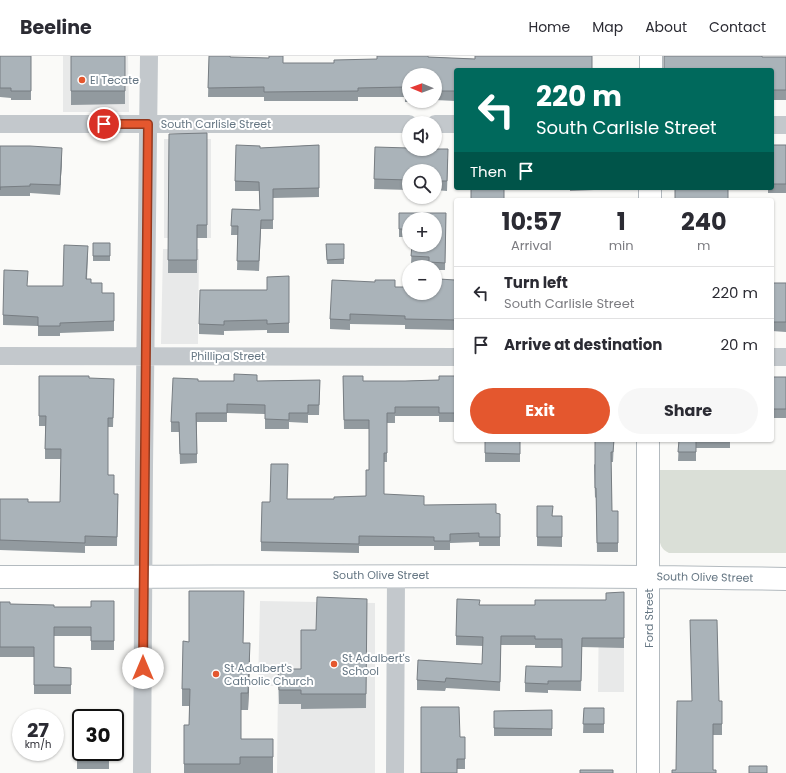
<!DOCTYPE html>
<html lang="en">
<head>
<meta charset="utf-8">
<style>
	:root { --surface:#fff; --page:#f7f7f7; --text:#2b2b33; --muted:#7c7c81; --line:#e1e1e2; --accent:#e4572e }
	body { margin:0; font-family:Poppins,sans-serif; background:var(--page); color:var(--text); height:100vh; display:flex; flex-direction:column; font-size:15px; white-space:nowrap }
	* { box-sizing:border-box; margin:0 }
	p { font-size:13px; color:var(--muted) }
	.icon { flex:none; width:22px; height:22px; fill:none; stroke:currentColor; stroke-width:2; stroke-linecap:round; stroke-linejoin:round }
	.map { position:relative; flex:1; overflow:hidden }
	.details { position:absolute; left:454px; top:142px; width:320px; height:244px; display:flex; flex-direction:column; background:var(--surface); border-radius:4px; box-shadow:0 1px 3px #0004 }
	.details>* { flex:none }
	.guide { position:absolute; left:454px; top:12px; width:320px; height:122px; border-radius:4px; box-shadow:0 1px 3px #0004; background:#00695c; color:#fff; overflow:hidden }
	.needle { width:26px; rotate:271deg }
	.buttons { position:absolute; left:402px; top:12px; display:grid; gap:8px }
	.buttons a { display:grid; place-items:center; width:40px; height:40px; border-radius:50%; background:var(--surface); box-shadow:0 1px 3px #0004; font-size:20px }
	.speed { position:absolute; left:12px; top:653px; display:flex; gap:8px; font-size:20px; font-weight:700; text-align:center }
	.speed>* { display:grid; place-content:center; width:52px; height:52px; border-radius:50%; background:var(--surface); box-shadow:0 1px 3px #0004; line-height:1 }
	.speed small { font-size:10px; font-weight:400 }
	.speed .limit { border:2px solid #111; border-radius:6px; background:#fff; color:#111 }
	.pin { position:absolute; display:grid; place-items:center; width:34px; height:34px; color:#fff; margin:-17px; border:2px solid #fff; border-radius:50%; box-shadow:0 1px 4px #0007 }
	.me { position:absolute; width:44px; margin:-22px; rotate:0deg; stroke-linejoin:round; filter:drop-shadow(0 0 3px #0008) }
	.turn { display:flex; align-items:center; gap:14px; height:84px; padding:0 16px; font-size:18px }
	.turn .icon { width:52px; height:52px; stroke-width:2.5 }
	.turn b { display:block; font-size:28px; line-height:34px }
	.then { display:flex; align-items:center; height:38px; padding:0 16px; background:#0003; gap:8px; font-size:15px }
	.eta { display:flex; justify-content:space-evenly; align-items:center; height:68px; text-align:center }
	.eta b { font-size:24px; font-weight:700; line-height:28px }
	.button { display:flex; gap:8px; margin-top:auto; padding:8px 16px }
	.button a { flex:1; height:46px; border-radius:24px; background:var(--accent); color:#fff; font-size:16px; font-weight:700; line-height:46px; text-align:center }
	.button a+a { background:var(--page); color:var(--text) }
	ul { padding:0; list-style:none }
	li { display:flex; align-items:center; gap:12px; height:52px; padding:0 16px; border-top:1px solid var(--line) }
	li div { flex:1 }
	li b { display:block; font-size:15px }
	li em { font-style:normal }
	header { display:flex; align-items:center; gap:24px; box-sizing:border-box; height:56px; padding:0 20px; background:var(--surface); border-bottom:1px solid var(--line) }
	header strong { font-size:19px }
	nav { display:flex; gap:22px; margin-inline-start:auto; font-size:14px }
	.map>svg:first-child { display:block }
</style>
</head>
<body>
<header>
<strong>Beeline</strong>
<nav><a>Home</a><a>Map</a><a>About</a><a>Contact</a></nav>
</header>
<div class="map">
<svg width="786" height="717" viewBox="0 0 786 717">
	<rect width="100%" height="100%" fill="#fafaf8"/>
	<path fill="#e8e9e9" d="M63,0H128L129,56H63Z
		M164,83H211V182H164Z
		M163,193H199L198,288H161Z
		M624,543V636H598L599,544Z
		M260,545L375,547V717H277L278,630H258Z"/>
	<path fill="#dadfd7" d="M659,414H786V497H669C661,493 660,489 659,480Z"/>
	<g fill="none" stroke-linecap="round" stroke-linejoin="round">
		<defs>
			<path id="secondary" d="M651,14V0
				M650,144V132
				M0,521C262,521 524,518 786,523
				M648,717V384"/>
		</defs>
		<use href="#secondary" stroke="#b3babf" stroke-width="24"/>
		<path stroke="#c3c8cc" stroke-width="18" d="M0,68H409
			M435,68H456
			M772,69H786
			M0,300L456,301
			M772,301H786
			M142,717L144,410L149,0
			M395,717L396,520"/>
		<use href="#secondary" stroke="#fff" stroke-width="22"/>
	</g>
	<path fill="#929a9f" d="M0,0H31V44H11V42L0,41Z
		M71,0H125V48L71,49Z
		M209,0L230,1L283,7H334L428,1L475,3L592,0L456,14V45L435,44V19H409V45H428V46H405V41H358V45H264V41H208Z
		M763,1H786V44H772V14Z
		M207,77V182H197V217H168L169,78Z
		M319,89V141L273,142V173H261L259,215L237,214L238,179H231L232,153L260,154L259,135H235V125L260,92Z
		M772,89H786V137H768V132H772Z
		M0,90L62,102L60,139L30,137V140H0V144Z
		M375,91L448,103L447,135L435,134V115H409V134L374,133Z
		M471,132H542L504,133Z
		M570,132H594V134L570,135Z
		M675,132H732V133H728Z
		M399,157H446L445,214H435V211H429V208H411L412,189H435L409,163V181H399Z
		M93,187H110V205H93Z
		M326,188H344V208H327Z
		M88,199L87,223L102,237H114V275L60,277V280H38V270L3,269V259L27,230H63Z
		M289,220V277H267V274L224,275V279L199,278V268L267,234Z
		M772,227H786V276L772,275Z
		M395,231L456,232V274L405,273V269L350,268V274L330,273V263Z
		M39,320L89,322L114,333L113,371H108V419L114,438H118L117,490H85V497L0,494V443L28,446H60L61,403H45V370H39Z
		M343,320L363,325H405L439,324L456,320V366H439V360H395V367H387V406H384V438L424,449L500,458V490H479V486L450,487V494H434V490H359V497L261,495V486L270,446L288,417L287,443H334L366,440L369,414V373H344Z
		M772,321H786V362H772Z
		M320,324L319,359H308V367L289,366V373H265V358L227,357V366H197V407L180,408L179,376H171V366L257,325Z
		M485,384H520V406H485Z
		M614,384L613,406H611L612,455H618V496H597L596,441L595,442L594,409Z
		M679,384H730V392H696V405H678Z
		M537,450L553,460H562V491L537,490Z
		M624,536V592L582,591L581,635L548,634V637L525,636V627L562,611V592H535V589H501L500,635L446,632L445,635L417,634V624L482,608L483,590L456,589V580L480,549H535L606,544Z
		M367,543L366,652L301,653V648H279L278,613H301L316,574Z
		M114,545V594H91V580H54V611L71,612V638H34V601H0V546L10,548L54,551H91Z
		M244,552L243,587L250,604L248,654H241V683L273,700V717H184V669H189V650H182V633L189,586Z
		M719,645H722V679H713L676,714Z
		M584,652H604V677H583Z
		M552,654V680H494V655Z
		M460,681H465V713H457L421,717Z
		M77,683L109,696V713H77Z"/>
	<path fill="#777d82" d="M62,92V102L60,139V129Z
		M250,587V604L248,654V637Z"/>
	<path fill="#aab3b9" stroke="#777d82" d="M0,0H31V35H11V32H0Z
		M71,0H125V35H71Z
		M209,0H230V1L269,2V0H283V7H334V4L377,3V0H428V1L475,3V0H592V14H456V35H435V19H409V37H405V31L358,32V35L264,36V31L208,32Z
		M664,0H762V1H786V34H772V14H664Z
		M207,77V169H197V204H168L169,78Z
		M236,89L260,90V92L319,89V132L273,133V164H261L259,205H237L238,170H231L232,153L260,154L259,126L235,125Z
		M772,89H786V128H772Z
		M0,90H30L62,92L60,129L30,128V130L0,131V134Z
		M375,91L409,92V93H448L447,125H435V115H409V124L374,123Z
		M471,132H504V144H471Z
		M675,132H728V144H675Z
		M399,157H446L445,207L429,206V201L411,200L412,189H435V163H409V173H399Z
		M93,187H110V200H93Z
		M326,188H344V203L327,204Z
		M64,189L88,190L86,223H91V227H102V237H114V265L60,267V270H38V261L3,259L4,214L28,215L27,230H63Z
		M289,220V267L267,268V264L224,265V269L199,268L200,234H267V221Z
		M439,223L455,224V232H456V264L405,263V260L350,258V264L330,263L332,224L375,226V224H395V231H409V237H435V230H439Z
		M772,227H786V266H772Z
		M234,318L257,319V325L320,324L319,349H308V357H289V364L265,363V349L227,348V357H196L197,398H180L179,366H171L173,322L198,323V325H234Z
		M39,320H89V322L114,323L113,362H108V419H114V438H118L117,481L85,480V487L0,484V443H28V446H60L61,393H45L46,360H39Z
		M343,320H363V325H405L439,324V320H456V357H439V351H395V357H387V397H384V438L424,440V449L496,448V457L500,458V481H479V477L450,478V485H434V481L359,480V488L261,486L262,446H270L271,408H288L287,443H334V441L366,440V414H369V364H344Z
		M772,321H786V353H772Z
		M485,384H520V398L485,397Z
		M595,384H614L613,396H611L612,455H618V487H597L596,432H595Z
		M679,384H696V396H678Z
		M537,450H553L552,460H562V481H537Z
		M189,535H244L243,587H250L248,637H241V683H273V701H240V708H184V669H189L190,633H182L183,585L189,586Z
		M624,536V582H582L581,625H548V628L525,627L526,610L562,611V583H535V580H501L500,626L446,622L445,626L417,624L418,604L482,608L483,581L456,580L457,543L480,544L479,549H535V544H606V537Z
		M317,541L367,543L366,638H301V634H279L278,613H301V574H316Z
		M91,545H114V585H91V571H54V611L71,612V629H34V591H0V546H10V548L54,549V551H91Z
		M690,564H717L719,645H722V668H713V714H716V717H672V714H676L677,645H692Z
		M421,651H459L460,681H465V703H457V717H421Z
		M584,652H604V668H583Z
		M552,654V673L494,672V655Z
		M77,683H81V696H109V703H77Z
		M749,710H767V717H749Z
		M580,714H613V717H580Z"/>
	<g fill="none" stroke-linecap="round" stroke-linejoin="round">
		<defs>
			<path id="route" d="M104,68H148L143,612"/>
		</defs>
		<use href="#route" stroke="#94391e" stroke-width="10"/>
		<use href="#route" stroke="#e4572e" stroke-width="7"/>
	</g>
	<g fill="#e4572e" stroke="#fff" stroke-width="1.5">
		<circle cx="82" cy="24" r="4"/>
		<circle cx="334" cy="608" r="4"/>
		<circle cx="216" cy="618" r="4"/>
	</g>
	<g text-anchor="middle" stroke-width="4" stroke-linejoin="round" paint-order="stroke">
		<g font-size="11" fill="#657683" stroke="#fff" text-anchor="start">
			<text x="90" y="28">El Tecate</text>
			<text x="342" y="606">St Adalbert's<tspan x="342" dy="13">School</tspan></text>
			<text x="224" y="616">St Adalbert's<tspan x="224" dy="13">Catholic Church</tspan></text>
		</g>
		<g font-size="11" fill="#657683" stroke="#fff">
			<text x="216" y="72">South Carlisle Street</text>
			<text x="228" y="304">Phillipa Street</text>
			<text x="381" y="523">South Olive Street</text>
			<text transform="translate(705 521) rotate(1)" y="4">South Olive Street</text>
			<text transform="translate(649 562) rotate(-90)" y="4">Ford Street</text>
		</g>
	</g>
</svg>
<div class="buttons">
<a><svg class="needle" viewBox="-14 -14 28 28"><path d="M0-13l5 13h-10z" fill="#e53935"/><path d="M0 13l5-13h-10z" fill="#7c7c81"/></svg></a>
<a><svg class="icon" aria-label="sound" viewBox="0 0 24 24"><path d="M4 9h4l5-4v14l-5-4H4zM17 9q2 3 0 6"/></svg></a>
<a><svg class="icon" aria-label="search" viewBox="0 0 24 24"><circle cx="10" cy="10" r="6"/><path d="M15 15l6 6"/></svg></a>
<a>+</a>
<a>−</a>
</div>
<div class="speed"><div>27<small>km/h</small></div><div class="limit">30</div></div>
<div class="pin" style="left:104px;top:68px;background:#d93025"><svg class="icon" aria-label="arrive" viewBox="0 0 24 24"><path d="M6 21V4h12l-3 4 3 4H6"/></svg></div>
<svg class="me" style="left:143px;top:612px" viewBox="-20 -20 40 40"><circle r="19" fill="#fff"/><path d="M0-13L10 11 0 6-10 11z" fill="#e4572e"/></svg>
<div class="guide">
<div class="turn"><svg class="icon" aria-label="left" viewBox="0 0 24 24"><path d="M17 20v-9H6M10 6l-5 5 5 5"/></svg><div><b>220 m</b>South Carlisle Street</div></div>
<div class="then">Then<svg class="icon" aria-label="arrive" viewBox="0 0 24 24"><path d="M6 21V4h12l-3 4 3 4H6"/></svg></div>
</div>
<section class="details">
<div class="eta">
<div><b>10:57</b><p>Arrival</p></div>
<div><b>1</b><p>min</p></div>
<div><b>240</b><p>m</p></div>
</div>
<ul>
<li><svg class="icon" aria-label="left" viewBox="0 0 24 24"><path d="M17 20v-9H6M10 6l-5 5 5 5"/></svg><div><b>Turn left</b><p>South Carlisle Street</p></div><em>220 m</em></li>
<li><svg class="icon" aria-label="arrive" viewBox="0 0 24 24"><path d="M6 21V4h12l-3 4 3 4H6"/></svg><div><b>Arrive at destination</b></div><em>20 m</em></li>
</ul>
<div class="button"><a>Exit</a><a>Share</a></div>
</section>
</div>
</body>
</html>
